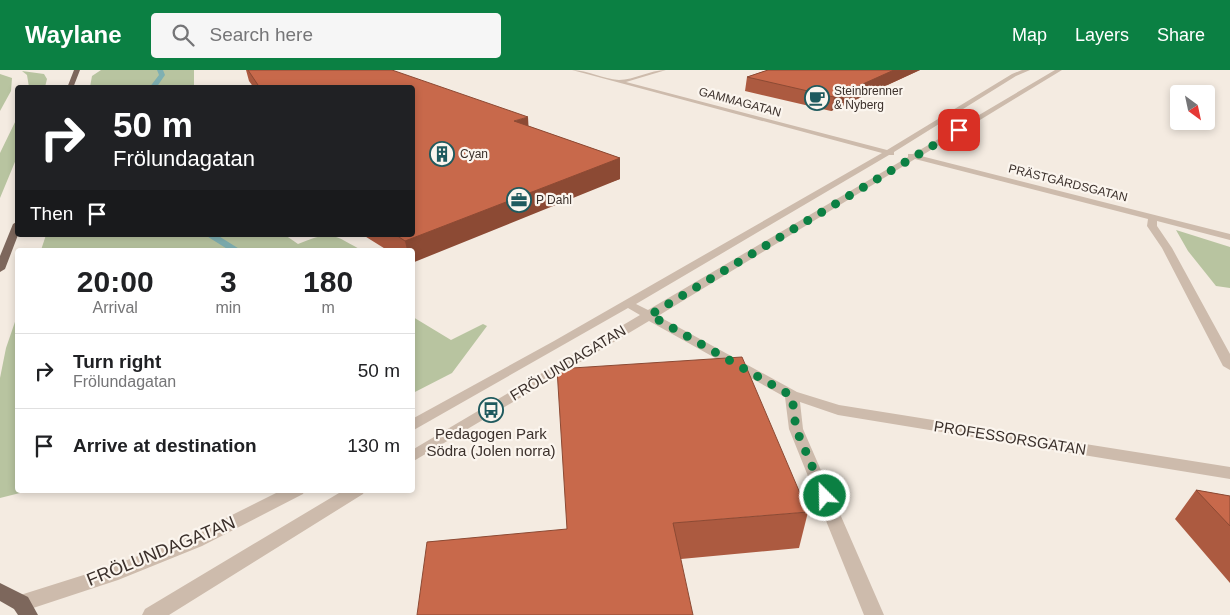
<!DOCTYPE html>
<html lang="en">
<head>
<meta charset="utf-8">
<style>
	:root { --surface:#fff; --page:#f6f6f6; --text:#202124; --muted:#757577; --line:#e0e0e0; --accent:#0b8043 }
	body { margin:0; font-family:Arial,sans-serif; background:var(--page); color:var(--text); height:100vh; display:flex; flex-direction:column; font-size:19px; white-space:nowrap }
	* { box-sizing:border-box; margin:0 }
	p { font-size:16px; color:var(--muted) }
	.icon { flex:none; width:28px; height:28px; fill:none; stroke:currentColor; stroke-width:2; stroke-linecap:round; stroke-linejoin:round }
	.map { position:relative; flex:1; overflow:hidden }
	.panel { position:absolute; left:15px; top:178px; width:400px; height:245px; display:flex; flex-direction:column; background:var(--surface); border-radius:5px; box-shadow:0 2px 8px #0003 }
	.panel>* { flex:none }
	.top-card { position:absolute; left:15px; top:15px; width:400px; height:152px; border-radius:5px; box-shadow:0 2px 8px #0003; background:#202124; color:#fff; overflow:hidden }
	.needle { width:32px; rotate:147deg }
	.tools { position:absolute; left:1170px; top:15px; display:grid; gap:10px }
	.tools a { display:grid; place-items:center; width:45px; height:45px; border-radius:5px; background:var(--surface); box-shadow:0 2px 8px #0003; font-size:25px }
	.pin { position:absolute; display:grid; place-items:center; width:42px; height:42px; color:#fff; margin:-21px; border-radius:10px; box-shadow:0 2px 8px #0006 }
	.me { position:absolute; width:55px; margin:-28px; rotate:337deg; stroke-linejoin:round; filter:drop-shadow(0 0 4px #0008) }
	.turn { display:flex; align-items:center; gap:18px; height:105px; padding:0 15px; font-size:22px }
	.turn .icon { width:65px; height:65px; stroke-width:2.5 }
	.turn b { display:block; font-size:35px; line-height:42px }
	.then { display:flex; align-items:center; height:48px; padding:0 15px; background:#0003; gap:10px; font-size:19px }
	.eta { display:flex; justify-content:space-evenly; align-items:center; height:85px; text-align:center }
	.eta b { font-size:30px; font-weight:700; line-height:35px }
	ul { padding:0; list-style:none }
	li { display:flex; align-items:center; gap:15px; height:75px; padding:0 15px; border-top:1px solid var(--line) }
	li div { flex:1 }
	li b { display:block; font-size:19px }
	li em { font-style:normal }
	header { display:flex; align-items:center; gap:30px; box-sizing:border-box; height:70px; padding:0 25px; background:var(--accent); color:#fff }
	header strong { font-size:24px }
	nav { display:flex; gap:28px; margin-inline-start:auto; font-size:18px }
	.search { width:350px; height:45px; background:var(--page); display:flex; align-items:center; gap:12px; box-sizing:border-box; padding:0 18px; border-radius:5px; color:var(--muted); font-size:19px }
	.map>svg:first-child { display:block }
</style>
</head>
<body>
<header>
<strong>Waylane</strong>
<div class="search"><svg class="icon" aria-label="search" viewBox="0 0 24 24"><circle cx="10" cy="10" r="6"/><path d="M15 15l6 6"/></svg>Search here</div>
<nav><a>Map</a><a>Layers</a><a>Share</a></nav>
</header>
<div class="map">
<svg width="1230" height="545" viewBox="0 0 1230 545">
	<rect width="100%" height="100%" fill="#f4ebe1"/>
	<path fill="#b8c4a0" d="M101,0H194V17H90L92,6Z
		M22,1L44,4L47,9L45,17H29L27,5Z
		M0,4L12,8L11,21L0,41Z
		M17,48V87L0,128V83Z
		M1176,160L1230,177V218L1216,216L1188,181Z
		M46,165H285L298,174C331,161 331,163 361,180H41Z
		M17,246L18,420H32L0,428V308L6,278Z
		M413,247L451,270L483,254L487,256L452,303L413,323Z"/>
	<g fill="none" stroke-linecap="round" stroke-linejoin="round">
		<path fill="#7fb0b2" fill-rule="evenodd" d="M157,0H163L165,5L156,18H149L159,5Z
			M205,165H217L241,180H229Z"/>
		<path fill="#cdbbac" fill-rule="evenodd" d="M572,0C588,0 603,9 619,10C634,10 650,0 666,0L626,12L887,80L1012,4L1022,0H1030L1016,6L894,82V85H889L636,234L648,240L908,87V84H913L1055,0H1062L921,86L1230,164V170L1157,151V156L1172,178L1230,284V300L1223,296L1162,178L1147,156L1148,149L915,89L658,246L797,322L839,335L1230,397V409L838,345L800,332L803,359L884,545H864L789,359L785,327L649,251L412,392V380L640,245L628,238L412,361V349L554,271L882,83Z
			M282,420H305L303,424L202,476L118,510L21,542L14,539L11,533L14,527L109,497L190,466Z
			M344,420H365L363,424L169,545H142L145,539Z"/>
		<path fill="#7d675c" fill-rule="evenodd" d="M74,0H80L73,18H67Z
			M18,151V165L5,199L0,202V186L13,154Z
			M0,513L28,527L38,545H18L14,539L0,531Z"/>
	</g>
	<path fill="#ac5a40" d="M246,0H392L528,56L620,88V109L412,180H387L363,165H412V18H254L249,11Z
		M768,0H920L831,41L745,21L747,7Z
		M1196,420L1230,426V513L1175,449Z
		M808,442L799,478L681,489L427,472Z"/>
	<path fill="#8c4a34" d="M894,0H920L831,41L834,27Z
		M528,47L529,65L514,51Z
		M620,88V109L412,193V180H407L405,171Z"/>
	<path fill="#c8694b" stroke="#8c4a34" d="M248,0H392L528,47L514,51L620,88L405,171L396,165H412V18H260Z
		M768,0H894L834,27L747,7Z
		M742,287L808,442L673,453L693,545H417L427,472L567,459L557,299Z
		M1196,420L1230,426V456Z"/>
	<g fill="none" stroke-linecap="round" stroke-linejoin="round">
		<path stroke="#0b8043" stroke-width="9" stroke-dasharray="0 16.2" d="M825,426L796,359L792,326L650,245L959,60"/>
	</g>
	<defs>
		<symbol id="cafe-ring" viewBox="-11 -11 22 22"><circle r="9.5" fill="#fbf5ee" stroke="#1f5a5e" stroke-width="1.5"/><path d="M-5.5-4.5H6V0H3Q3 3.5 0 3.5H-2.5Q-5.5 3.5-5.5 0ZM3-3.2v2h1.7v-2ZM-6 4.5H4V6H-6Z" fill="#1f5a5e"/></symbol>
		<symbol id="building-ring" viewBox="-11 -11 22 22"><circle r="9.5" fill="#fbf5ee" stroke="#1f5a5e" stroke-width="1.5"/><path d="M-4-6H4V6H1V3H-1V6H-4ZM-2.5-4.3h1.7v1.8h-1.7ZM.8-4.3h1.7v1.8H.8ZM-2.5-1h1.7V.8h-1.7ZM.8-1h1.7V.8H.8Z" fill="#1f5a5e"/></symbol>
		<symbol id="office-ring" viewBox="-11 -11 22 22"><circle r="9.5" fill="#fbf5ee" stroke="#1f5a5e" stroke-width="1.5"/><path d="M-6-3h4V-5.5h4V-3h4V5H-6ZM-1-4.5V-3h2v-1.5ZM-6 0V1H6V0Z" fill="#1f5a5e"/></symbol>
		<symbol id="bus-ring" viewBox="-11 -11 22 22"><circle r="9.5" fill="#fbf5ee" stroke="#1f5a5e" stroke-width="1.5"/><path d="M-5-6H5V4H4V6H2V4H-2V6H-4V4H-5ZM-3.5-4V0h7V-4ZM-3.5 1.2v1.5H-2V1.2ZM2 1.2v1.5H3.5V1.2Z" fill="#1f5a5e"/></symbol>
	</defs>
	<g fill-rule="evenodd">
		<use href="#cafe-ring" x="803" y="14" width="28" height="28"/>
		<use href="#building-ring" x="428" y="70" width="28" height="28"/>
		<use href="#office-ring" x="505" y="116" width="28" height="28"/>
		<use href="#bus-ring" x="477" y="326" width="28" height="28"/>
	</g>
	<g text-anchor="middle" stroke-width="4.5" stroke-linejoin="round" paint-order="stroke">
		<g font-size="12" fill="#3b302b" stroke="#fbf5ee" text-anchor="start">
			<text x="834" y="25">Steinbrenner<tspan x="834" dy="14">&amp; Nyberg</tspan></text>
			<text x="460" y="88">Cyan</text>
			<text x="536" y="134">P Dahl</text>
		</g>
		<g font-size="12" fill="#3b302b" stroke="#fbf5ee">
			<text transform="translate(740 32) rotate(15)" y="4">GAMMAGATAN</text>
			<text transform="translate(1068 113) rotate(14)" y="4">PRÄSTGÅRDSGATAN</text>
		</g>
		<g font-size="15" fill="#3b302b" stroke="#fbf5ee">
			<text transform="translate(568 293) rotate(-31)" y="5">FRÖLUNDAGATAN</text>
			<text transform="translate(1010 368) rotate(9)" y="5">PROFESSORSGATAN</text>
		</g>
		<g font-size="15" fill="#3b302b" stroke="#fbf5ee">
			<text x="491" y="369">Pedagogen Park<tspan x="491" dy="17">Södra (Jolen norra)</tspan></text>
		</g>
		<g font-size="18" fill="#3b302b" stroke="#fbf5ee">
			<text transform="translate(161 481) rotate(-22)" y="6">FRÖLUNDAGATAN</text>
		</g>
	</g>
</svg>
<div class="tools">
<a><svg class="needle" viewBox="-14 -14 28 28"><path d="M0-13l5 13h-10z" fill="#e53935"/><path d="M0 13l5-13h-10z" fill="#757577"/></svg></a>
</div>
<div class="pin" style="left:959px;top:60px;background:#d93025"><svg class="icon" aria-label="arrive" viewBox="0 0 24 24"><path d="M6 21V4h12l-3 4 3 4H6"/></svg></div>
<svg class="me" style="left:825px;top:426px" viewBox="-20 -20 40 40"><circle r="17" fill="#0b8043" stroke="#fff" stroke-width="3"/><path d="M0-11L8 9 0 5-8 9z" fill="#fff"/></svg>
<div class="top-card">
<div class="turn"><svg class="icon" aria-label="right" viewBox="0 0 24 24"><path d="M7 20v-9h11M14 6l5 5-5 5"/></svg><div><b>50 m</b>Frölundagatan</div></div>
<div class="then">Then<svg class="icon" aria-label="arrive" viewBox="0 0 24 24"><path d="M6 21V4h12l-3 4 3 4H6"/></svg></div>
</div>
<section class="panel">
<div class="eta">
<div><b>20:00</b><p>Arrival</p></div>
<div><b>3</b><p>min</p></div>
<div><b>180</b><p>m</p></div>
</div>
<ul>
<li><svg class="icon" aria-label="right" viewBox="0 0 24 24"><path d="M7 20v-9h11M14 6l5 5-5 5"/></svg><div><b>Turn right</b><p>Frölundagatan</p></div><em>50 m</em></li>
<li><svg class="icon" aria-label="arrive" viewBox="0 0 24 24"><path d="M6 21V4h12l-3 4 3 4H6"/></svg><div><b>Arrive at destination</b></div><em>130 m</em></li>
</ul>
</section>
</div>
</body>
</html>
